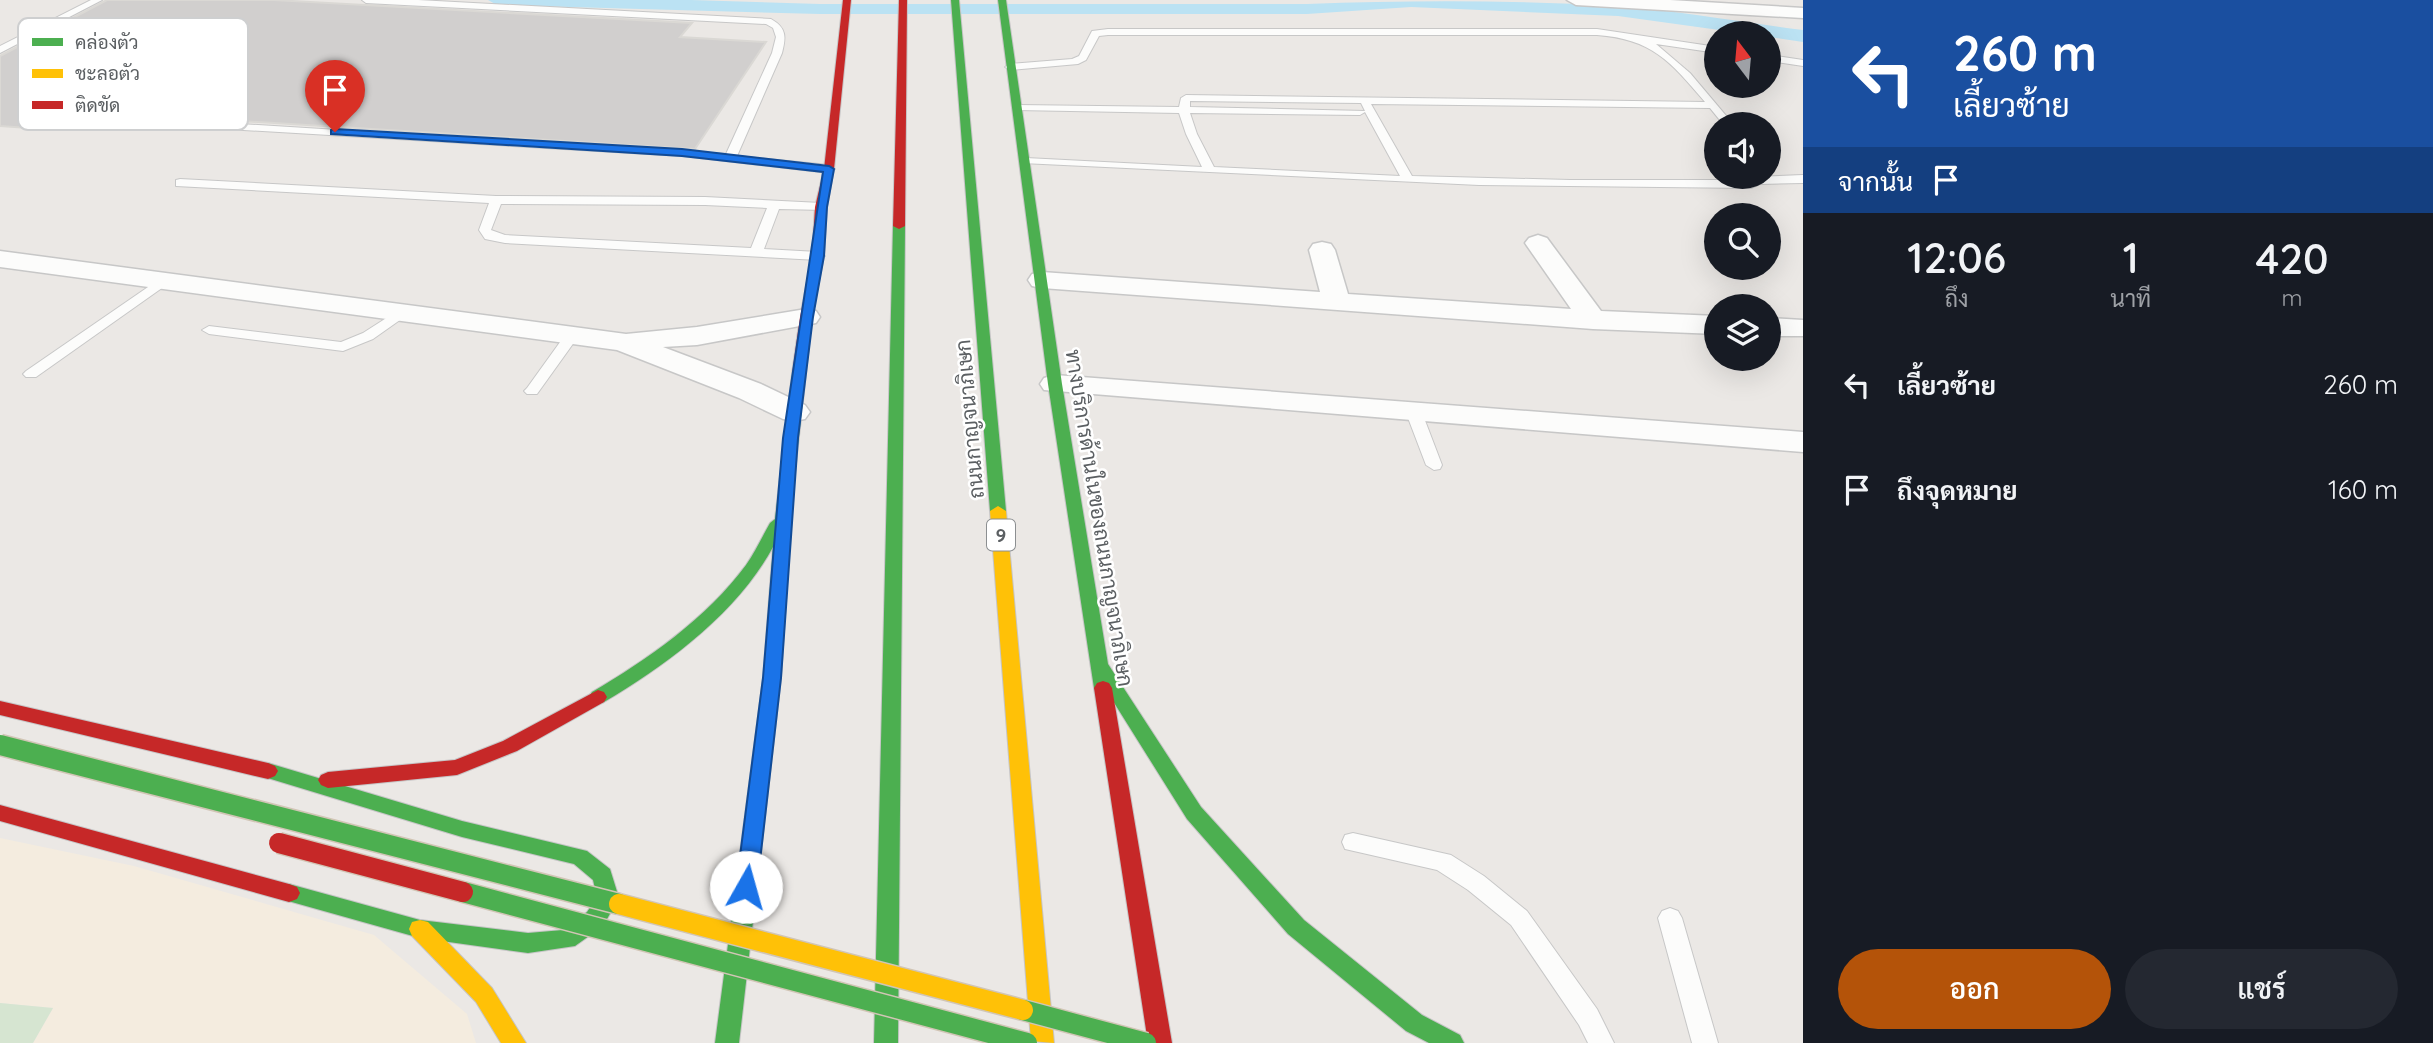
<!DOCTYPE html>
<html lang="th">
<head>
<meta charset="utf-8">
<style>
	:root { --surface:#171b24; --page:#242831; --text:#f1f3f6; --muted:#9ea1a6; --accent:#b45309 }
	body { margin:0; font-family:Quicksand,Sarabun,sans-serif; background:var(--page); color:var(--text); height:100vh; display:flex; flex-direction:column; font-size:26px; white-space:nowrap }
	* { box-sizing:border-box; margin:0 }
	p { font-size:23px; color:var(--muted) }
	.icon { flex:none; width:38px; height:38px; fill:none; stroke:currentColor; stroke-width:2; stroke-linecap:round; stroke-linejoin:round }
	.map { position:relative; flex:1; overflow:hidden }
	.side { display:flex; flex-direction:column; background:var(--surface); width:630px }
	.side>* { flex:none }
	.top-card { background:#1a4fa0; color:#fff; overflow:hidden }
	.needle { width:46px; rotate:344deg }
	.fabs { position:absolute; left:1704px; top:21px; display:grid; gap:14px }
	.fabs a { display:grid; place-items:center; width:77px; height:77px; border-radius:50%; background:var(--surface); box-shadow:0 7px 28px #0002; font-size:35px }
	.pin { position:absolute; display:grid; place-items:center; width:60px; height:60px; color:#fff; margin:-72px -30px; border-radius:50% 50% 50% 0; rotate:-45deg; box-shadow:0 0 7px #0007 }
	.pin .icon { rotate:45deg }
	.me { position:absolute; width:77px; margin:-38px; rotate:7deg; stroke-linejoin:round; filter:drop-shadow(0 0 5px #0008) }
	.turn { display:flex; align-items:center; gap:24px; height:147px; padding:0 35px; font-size:32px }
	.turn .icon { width:91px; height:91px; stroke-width:2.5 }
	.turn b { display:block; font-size:49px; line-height:60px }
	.then { display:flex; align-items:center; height:66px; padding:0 35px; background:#0003; gap:14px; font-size:26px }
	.eta { display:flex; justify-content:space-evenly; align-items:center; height:119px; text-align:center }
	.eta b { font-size:42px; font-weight:600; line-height:49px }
	.action { display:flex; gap:14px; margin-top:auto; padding:14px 35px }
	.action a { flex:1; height:80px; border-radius:42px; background:var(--accent); color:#fff; font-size:28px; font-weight:600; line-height:80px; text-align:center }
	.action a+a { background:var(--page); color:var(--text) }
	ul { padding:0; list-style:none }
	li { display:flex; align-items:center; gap:21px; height:105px; padding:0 35px }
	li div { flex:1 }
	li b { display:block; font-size:26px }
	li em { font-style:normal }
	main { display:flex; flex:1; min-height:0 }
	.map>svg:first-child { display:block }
</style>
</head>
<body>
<main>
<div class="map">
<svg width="1803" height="1043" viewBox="0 0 1803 1043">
	<rect width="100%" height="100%" fill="#ebe8e5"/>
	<path fill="#f4ecdf" d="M0,838L134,866L374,935L467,1014L476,1043H33L53,1008L0,1003Z"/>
	<path fill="#d6e5d1" d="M0,1003L53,1008L33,1043H0Z"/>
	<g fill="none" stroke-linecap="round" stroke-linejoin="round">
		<path fill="#bbe2f3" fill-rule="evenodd" d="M488,0H691L820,4H1307C1410,0 1515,0 1617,6C1679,11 1741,22 1803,30V42L1769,37V33H1741L1618,16L1411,7L1307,14H820L497,5Z"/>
	</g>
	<path fill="#d1cfce" stroke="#dad8d4" stroke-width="2" d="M107,0H274L692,23L680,37L766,42L695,149L94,112H86L57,130L0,126V56Z"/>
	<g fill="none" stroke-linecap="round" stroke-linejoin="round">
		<defs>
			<path id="lane" d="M91,0H102L0,53V46Z
				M362,0H418L771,19C787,28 786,37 782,53L737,156L829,165L835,169L829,173L682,156L94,121L89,118L94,115L726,154L772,53L776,37L773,28L766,24L366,3Z
				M1108,29H1597L1717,47V53L1656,44L1690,73L1733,124H1723L1710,108L1371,104L1412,176L1570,180H1749L1753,177L1803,175V183L1760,184L1751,188L1479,185L1022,163V159L1026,158L1202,167L1186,134L1179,113L1013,110V106L1017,105L1179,107L1181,98L1186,95L1705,102C1670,61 1652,39 1597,35H1108L1099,36L1086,60L1078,64L1010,70L1005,67L1010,64L1072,59L1079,56L1092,31ZM1190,101L1361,103L1365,111L1190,107ZM1365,112L1400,176L1214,167L1197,134L1190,113L1360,115Z
				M1769,55L1803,60V66L1769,61Z
				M180,179L496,196L705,197L821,203L827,207L825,210L779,209L764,249L818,252L825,256L818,260L505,243L485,239L479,230L489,203L176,186V180ZM501,204L705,205L767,208L751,248L505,235L491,230Z
				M164,276L169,277V283L36,377H26L23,374L26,371Z
				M402,308L409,312L407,315L373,339L343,351L209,334L202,330L209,326L341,342L363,333Z
				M573,330L580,334L537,394H527L524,391L527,388L568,331Z
				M1413,405L1421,410L1442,465L1440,469L1434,470L1426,465L1405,410Z
				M1353,833L1451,855L1484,876L1527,911L1597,1009L1614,1043H1588L1579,1025L1511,925L1468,890L1437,870L1345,849L1342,842L1345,835Z
				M1670,908L1678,911L1682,918L1718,1043H1692L1658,918L1662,911Z"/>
			<path id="street" d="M1567,0H1670L1803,8V18L1576,5Z
				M1538,235L1547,238L1601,311L1717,316V334L1593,329L1042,288L1032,286L1028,280L1032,274L1042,272L1320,292L1309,250L1313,244L1322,242L1331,244L1335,250L1348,294L1571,309L1525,243L1529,238Z
				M0,251L626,334L697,327L806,309L816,311L820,317L816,323L697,345L663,347L761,384L805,405L810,412L805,419L794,421L783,419L739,398L617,350L0,267Z
				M1769,318L1803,320V336H1769Z
				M1055,375L1803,432V452L1044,390L1040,384L1044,378Z"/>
			<path id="fast" d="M951,0H959L1006,511L998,516L990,511Z
				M998,0H1006L1062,384L1108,664L1201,807L1304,920L1422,1015L1460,1035L1464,1043H1429L1406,1031L1288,934L1187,819L1108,693H1097L1094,688L1048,384Z
				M899,223L905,226L898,1043H874L893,226Z
				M799,370L806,374L793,490L781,678L739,1043H715L763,678L773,547C737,613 668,664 604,702L598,704L592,702L589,697L592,692C647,660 707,618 746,565C755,552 762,537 770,523L775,519L792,374Z
				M268,763L462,821L587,851L610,869L619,898L603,926L575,946L528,953L420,938L281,899L278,893L281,887L289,884L420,920L528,933L563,930L587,912L597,897L593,880L574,864L462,837L261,776L258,771L261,766Z"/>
			<path id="slow" d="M998,506L1006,511L1054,1043L1031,1041L990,511Z
				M420,920L428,922L492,988L526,1043H501L476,1002L412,936L409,929L412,922Z"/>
			<path id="jam" d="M843,0H851L834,169L827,207L824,256L812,317L806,374L799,378L792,374L800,317L812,256L815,207L824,169Z
				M899,0H907L905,226L899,229L893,226Z
				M1103,681L1109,683L1112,688L1172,1043H1148L1094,688L1097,683Z
				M598,690L604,692L607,697L604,702L517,751L457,775L328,788L321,785L318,780L321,775L328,772L455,760L503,741Z
				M0,701L268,763L275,766L278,771L275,776L268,779L0,715Z
				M0,805L289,884L297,887L300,893L297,899L289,902L0,821Z"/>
		</defs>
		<use href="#lane" stroke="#c7c7c7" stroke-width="2"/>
		<use href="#street" stroke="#c7c7c7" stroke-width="3"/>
		<use href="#fast" stroke="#c6c5c6" stroke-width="2"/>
		<use href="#slow" stroke="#c6c5c6" stroke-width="2"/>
		<use href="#jam" stroke="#c6c5c6" stroke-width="2"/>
		<use href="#lane" fill="#fcfcfb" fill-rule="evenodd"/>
		<use href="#street" fill="#fcfcfb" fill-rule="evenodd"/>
		<use href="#fast" fill="#4caf50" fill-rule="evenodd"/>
		<use href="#slow" fill="#ffc107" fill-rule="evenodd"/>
		<use href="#jam" fill="#c62828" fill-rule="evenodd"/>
		<defs>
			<path id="fast-bridge" d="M0,745L619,904
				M463,892L1027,1043
				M1023,1010L1146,1043"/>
			<path id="slow-bridge" d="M619,904L1023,1010"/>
			<path id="jam-bridge" d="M279,843L463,892"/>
		</defs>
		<use href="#fast-bridge" stroke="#d1c5b5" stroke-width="23" stroke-linecap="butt"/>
		<use href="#slow-bridge" stroke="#d1c5b5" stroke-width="23" stroke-linecap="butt"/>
		<use href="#jam-bridge" stroke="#d1c5b5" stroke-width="23" stroke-linecap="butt"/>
		<use href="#fast-bridge" stroke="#4caf50" stroke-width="20"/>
		<use href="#slow-bridge" stroke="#ffc107" stroke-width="20"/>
		<use href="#jam-bridge" stroke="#c62828" stroke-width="20"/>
	</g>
	<path fill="#1a73e8" stroke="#114b97" stroke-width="2" d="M335,129L682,149L829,166L834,169L827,207L824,256L813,317L798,438L781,678L757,887L754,893L746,896L739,893L736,887L763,678L783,438L823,172L682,156L331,134V130Z"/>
	<g text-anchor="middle" stroke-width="5" stroke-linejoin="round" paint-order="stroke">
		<rect fill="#fff" stroke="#8c8f91" stroke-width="2" x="987" y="519.5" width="28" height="31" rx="5"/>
		<g font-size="19" font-weight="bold" fill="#5b5f62">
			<text x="1001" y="542">9</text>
		</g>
		<g font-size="21" fill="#5b5f62" stroke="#fff">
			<text transform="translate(970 419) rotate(-95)" y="7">ถนนกาญจนาภิเษก</text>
			<text transform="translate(1099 518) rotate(81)" y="7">ทางบริการด้านในของถนนกาญจนาภิเษก</text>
		</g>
	</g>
	<rect x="18" y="18" width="230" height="112" rx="10" fill="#fff" stroke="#cecfd0" stroke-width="2"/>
	<rect x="32" y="38" width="31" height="8" fill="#4caf50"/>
	<rect x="32" y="69" width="31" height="9" fill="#ffc107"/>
	<rect x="32" y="101" width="31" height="8" fill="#c62828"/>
	<g font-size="19" fill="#5b5f62">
		<text x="75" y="49">คล่องตัว</text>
		<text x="75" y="80">ชะลอตัว</text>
		<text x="75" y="112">ติดขัด</text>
	</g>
</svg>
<div class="fabs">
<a><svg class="needle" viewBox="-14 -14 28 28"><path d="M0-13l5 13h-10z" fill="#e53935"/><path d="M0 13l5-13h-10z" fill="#9ea1a6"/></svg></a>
<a><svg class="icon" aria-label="sound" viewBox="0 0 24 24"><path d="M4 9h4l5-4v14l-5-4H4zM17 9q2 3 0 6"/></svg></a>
<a><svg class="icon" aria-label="search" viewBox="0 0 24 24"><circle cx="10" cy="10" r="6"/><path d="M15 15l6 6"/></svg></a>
<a><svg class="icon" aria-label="layers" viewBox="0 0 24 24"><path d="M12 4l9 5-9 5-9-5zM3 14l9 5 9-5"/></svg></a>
</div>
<div class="pin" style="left:335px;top:132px;background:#d93025"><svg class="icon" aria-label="arrive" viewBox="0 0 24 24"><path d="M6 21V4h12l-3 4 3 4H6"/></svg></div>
<svg class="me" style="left:746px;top:887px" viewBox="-20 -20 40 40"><circle r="19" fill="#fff"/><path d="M0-13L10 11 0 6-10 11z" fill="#1a73e8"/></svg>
</div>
<section class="side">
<div class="top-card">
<div class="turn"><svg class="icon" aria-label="left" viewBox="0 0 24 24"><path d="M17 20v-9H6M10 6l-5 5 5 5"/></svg><div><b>260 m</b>เลี้ยวซ้าย</div></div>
<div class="then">จากนั้น<svg class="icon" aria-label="arrive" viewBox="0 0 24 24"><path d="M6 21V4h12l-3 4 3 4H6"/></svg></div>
</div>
<div class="eta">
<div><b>12:06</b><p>ถึง</p></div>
<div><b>1</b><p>นาที</p></div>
<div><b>420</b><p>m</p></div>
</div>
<ul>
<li><svg class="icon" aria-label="left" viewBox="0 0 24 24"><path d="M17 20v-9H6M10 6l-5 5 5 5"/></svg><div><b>เลี้ยวซ้าย</b></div><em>260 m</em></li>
<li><svg class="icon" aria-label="arrive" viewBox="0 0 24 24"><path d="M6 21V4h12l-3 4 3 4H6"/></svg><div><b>ถึงจุดหมาย</b></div><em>160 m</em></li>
</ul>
<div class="action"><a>ออก</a><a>แชร์</a></div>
</section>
</main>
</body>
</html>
